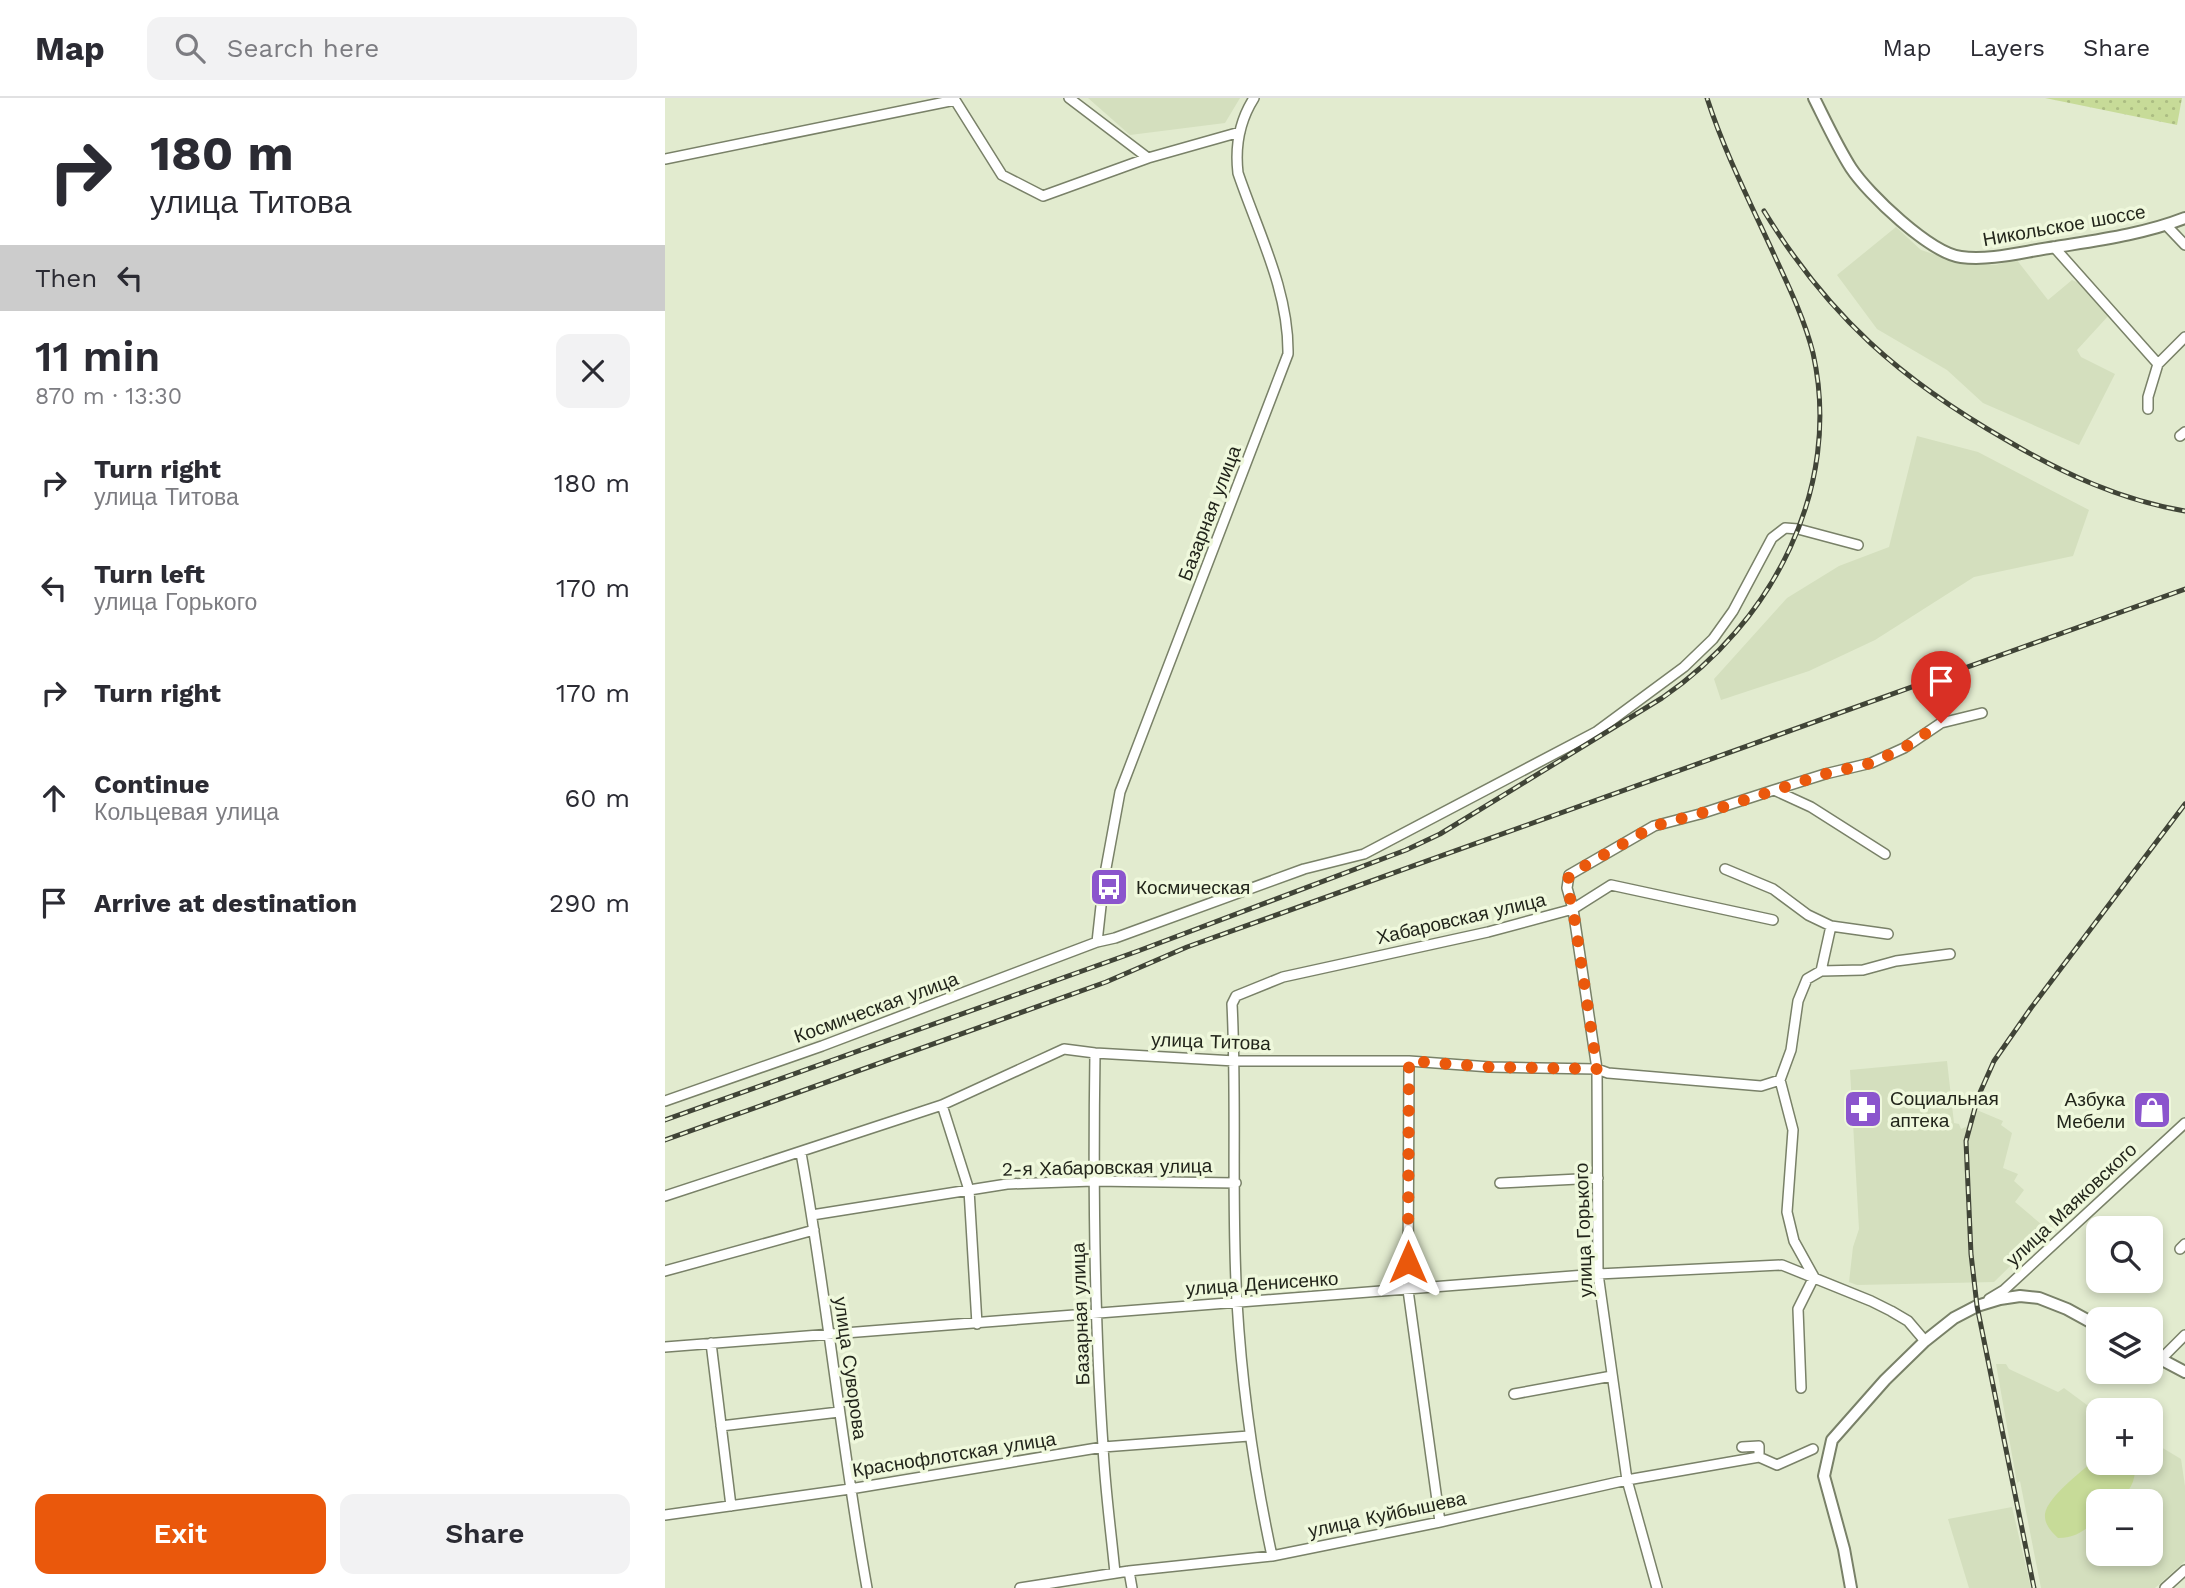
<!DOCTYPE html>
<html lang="en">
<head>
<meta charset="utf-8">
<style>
	:root { --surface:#fff; --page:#f2f2f3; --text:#2b2b33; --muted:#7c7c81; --line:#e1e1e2; --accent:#ea580c }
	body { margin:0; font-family:"Work Sans",sans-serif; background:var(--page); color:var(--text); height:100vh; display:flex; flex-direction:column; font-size:26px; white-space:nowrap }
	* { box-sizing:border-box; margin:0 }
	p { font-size:23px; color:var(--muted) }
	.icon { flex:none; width:38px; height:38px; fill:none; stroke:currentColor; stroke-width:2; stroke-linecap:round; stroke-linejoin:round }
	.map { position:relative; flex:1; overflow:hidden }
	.panel { display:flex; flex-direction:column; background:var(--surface); width:665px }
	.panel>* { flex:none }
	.top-card { background:#fff; color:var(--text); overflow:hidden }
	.fabs { position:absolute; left:1421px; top:1118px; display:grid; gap:14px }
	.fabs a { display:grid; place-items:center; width:77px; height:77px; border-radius:14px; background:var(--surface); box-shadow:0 4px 10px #0003; font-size:35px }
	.pin { position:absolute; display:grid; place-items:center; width:60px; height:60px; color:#fff; margin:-72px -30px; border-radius:50% 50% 50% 0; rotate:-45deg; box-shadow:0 0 7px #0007 }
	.pin .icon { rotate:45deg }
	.me { position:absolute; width:77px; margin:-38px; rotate:0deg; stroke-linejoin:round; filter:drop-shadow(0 0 5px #0008) }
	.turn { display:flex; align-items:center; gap:24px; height:147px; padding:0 35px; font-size:32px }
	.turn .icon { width:91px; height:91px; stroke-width:2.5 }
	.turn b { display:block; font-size:49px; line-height:60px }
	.then { display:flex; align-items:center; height:66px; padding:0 35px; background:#0003; gap:14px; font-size:26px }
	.round { display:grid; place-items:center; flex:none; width:74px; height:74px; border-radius:14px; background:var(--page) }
	.summary { display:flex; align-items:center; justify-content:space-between; height:119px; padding:0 35px }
	h1 { font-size:42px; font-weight:600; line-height:52px }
	.primary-button { display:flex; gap:14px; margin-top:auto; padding:14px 35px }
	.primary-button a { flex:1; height:80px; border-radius:14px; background:var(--accent); color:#fff; font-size:28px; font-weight:600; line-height:80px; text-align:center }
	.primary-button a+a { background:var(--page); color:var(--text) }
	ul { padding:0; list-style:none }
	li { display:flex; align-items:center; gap:21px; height:105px; padding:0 35px }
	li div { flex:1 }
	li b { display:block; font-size:26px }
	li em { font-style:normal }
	header { display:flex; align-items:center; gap:42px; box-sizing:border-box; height:98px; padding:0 35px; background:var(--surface); border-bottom:2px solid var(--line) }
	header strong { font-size:33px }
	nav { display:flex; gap:38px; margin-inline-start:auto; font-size:24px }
	.search { width:490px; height:63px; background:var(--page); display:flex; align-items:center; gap:18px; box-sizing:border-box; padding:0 24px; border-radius:14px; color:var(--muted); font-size:26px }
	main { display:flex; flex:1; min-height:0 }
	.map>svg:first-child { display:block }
</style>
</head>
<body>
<header>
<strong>Map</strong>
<div class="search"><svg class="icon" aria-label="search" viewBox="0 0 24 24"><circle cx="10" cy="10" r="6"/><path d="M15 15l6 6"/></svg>Search here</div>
<nav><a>Map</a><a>Layers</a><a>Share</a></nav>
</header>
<main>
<section class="panel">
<div class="top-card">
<div class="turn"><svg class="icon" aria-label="right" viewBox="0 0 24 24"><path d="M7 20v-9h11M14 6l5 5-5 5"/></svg><div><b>180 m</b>улица Титова</div></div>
<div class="then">Then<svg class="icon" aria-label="left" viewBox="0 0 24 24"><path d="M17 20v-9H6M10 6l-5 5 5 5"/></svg></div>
</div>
<div class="summary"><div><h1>11 min</h1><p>870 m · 13:30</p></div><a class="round"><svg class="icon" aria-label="close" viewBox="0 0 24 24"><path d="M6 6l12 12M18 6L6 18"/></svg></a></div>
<ul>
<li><svg class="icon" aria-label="right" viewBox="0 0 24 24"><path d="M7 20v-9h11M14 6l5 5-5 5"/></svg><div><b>Turn right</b><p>улица Титова</p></div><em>180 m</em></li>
<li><svg class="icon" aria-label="left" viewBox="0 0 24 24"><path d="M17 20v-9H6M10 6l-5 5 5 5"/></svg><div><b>Turn left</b><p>улица Горького</p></div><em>170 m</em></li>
<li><svg class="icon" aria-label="right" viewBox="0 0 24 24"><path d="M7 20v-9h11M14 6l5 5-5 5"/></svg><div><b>Turn right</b></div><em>170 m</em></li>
<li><svg class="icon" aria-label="ahead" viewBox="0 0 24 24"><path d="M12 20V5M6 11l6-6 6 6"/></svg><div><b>Continue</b><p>Кольцевая улица</p></div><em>60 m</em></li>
<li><svg class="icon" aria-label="arrive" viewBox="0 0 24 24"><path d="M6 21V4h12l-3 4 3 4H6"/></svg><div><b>Arrive at destination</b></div><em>290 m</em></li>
</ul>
<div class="primary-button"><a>Exit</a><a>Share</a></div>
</section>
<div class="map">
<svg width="1520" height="1490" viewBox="0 0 1520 1490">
	<defs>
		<pattern id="park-dots" width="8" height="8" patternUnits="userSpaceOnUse" patternTransform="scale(1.75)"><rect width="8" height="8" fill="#c7db98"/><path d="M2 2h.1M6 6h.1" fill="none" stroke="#abbc82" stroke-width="1.8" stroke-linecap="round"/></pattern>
	</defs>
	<rect width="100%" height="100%" fill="#e2ebcf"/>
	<path fill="#d4dfbe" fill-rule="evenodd" d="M423,0H575L560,25L465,37Z
		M1231,129L1256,152L1290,163L1331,167L1351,161L1383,202L1407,182L1416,186L1445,216L1412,252L1416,259L1450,276L1414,347L1318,305L1282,272L1212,231L1172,177Z
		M1252,338L1313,354L1424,412L1408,458L1309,479L1210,542L1144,573L1056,602L1049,581L1122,500L1174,468L1224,449Z
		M1282,963L1289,1025L1294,1026L1296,1031L1303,1028L1307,1010L1338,1023L1336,1027L1347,1035L1338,1070L1353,1076L1349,1083L1359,1092L1350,1104L1376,1126L1372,1131L1378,1136L1329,1184L1192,1187L1184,1184L1188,1149L1194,1131L1185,972Z
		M1331,1266H1341L1344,1271L1393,1294L1399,1290L1422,1307L1435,1312H1433V1365H1486V1343L1516,1361L1520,1388V1463L1490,1490H1376L1355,1383L1352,1385ZM1433,1404H1486V1456H1433Z
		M1347,1409L1366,1490H1304L1283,1421Z"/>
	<path fill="#c7db98" d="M1433,1360V1365H1470C1471,1383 1466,1392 1453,1403L1433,1404V1421C1420,1432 1411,1440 1393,1440C1387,1434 1379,1427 1380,1416C1382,1399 1420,1370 1433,1360Z"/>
	<path fill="url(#park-dots)" d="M1380,0H1517L1512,27Z"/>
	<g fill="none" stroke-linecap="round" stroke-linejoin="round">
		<defs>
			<path id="minor" d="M404,0L483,60
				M0,61L290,2L337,77L378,98L483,60L575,34
				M1501,127L1520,147
				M1389,149L1493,266L1520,239
				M1483,311V299L1493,266
				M1515,338L1520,334
				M1109,692L1160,676L1206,665L1239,650L1276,625L1317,615
				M1060,771L1108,791L1143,817L1166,828L1223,836
				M432,844L439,781L455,694L623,256C624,193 593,134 573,75C570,49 575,22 589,0
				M1156,873L1166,828
				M430,955C428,1086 429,1217 438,1348C440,1391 446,1433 450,1475
				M744,963L743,1192L775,1424
				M0,1003L157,948L432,844L450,840L639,771L699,756L931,634L1019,569L1048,541L1068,513L1107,440L1120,430L1133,431L1193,447
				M277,1007L304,1092L312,1226
				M136,1055C162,1199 176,1346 202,1490
				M835,1085L933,1080
				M0,1098L277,1007L399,951L430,955L570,963H744L825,969L932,971L943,975L1096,988L1115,982
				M147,1117L342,1086L428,1083L571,1085
				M1515,1151L1520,1146
				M0,1173L149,1132
				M1324,1201L1339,1192L1520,1025
				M46,1245L66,1408
				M0,1249L933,1176L1117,1167L1206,1203L1226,1213L1243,1223L1260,1243
				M1496,1261L1520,1237
				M1136,1290L1133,1211L1149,1179L1129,1143L1122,1114L1128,1032L1115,982L1126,952L1133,903L1142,881L1156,873L1198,872L1231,863L1285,856
				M849,1296L947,1278
				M56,1328L174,1314
				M1077,1349L1094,1348V1359L1112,1367L1148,1351
				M0,1417L185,1391L438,1349L584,1338
				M607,1458C589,1374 577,1290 572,1204C566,1105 572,1005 567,906L571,898L618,879L823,834L908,811L946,787L1108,822
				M464,1473L467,1490
				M355,1490L464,1473L607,1458L775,1424L962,1382L1094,1359
				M992,1490L962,1382L933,1176L932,971L908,811L902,790L904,777L989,728L1035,716L1109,692L1146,709L1220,756
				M1500,1490L1520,1472"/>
			<path id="tertiary" d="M1149,0C1161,24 1172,48 1186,70C1203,96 1265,155 1296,159C1327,163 1360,153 1391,149C1434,142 1479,136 1520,120
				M1486,1256L1520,1274
				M1186,1490L1179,1451L1159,1378L1167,1342L1220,1282L1260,1243L1289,1220L1312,1208L1335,1201L1355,1198L1374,1200L1402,1211L1433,1228"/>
		</defs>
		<use href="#minor" stroke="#798168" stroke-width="12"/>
		<use href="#tertiary" stroke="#798168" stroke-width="14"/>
		<use href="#minor" stroke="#fff" stroke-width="9"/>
		<use href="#tertiary" stroke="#fff" stroke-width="10"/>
		<defs>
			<path id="rail" d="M1099,113C1164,219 1236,282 1343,343C1399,376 1456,402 1520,413
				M0,1022L473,853L741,752L775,736L997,600C1107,525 1178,390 1148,255C1140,223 1125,191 1111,161C1087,108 1060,56 1042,0
				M0,1042L441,884L522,849L1520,491
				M1369,1490L1312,1208L1306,1156L1301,1043L1313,999L1329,963L1366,910L1520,706"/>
		</defs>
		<use href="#rail" stroke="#404437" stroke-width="5"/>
		<use href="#rail" stroke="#eff8dc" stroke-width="2.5" stroke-dasharray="8" stroke-linecap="butt"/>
	</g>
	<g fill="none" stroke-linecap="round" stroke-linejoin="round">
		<path stroke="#ea580c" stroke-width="12" stroke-dasharray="0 21.6" d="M743,1164L744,963L825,969L932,971L908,811L902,790L904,777L989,728L1055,710L1160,676L1206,665L1239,650L1276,625"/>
	</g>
	<defs>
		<symbol id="bus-square" viewBox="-11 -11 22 22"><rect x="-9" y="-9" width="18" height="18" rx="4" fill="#8b55cd" stroke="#eff8dc"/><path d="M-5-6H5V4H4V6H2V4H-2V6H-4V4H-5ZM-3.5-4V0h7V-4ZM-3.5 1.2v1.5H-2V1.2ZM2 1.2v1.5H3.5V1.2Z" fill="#fff"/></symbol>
		<symbol id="pharmacy-square" viewBox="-11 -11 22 22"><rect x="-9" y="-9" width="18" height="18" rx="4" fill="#8b55cd" stroke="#eff8dc"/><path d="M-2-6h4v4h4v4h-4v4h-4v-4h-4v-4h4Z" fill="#fff"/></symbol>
		<symbol id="shop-square" viewBox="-11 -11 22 22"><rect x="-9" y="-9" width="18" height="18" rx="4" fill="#8b55cd" stroke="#eff8dc"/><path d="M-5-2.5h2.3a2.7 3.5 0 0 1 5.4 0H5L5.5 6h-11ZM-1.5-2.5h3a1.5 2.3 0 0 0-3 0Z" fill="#fff"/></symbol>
	</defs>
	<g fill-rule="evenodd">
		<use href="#bus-square" x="422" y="767" width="44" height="44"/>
		<use href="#pharmacy-square" x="1176" y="989" width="44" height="44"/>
		<use href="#shop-square" x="1465" y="990" width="44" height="44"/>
	</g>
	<g text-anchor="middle" stroke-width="7" stroke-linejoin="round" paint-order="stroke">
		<g font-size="19" fill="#22251b" stroke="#eff8dc">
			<text transform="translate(1399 127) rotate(-10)" y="7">Никольское шоссе</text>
			<text transform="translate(544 415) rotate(-69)" y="7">Базарная улица</text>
			<text transform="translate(796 820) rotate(-13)" y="7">Хабаровская улица</text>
			<text transform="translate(211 909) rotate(-20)" y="7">Космическая улица</text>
			<text transform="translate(546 943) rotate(2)" y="7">улица Титова</text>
			<text transform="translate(442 1069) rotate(-1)" y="7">2-я Хабаровская улица</text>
			<text transform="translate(1406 1106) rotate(-43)" y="7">улица Маяковского</text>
			<text transform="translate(918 1132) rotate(-92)" y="7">улица Горького</text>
			<text transform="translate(597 1185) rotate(-4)" y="7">улица Денисенко</text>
			<text transform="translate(415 1216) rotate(-92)" y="7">Базарная улица</text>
			<text transform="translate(186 1270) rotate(82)" y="7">улица Суворова</text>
			<text transform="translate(289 1356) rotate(-9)" y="7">Краснофлотская улица</text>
			<text transform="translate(722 1416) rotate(-12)" y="7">улица Куйбышева</text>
		</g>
		<g font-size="19" fill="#22251b" stroke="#eff8dc" text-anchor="start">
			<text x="471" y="796">Космическая</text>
			<text x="1225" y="1007">Социальная<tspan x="1225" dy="22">аптека</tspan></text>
			<text x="1460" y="1008" text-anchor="end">Азбука<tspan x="1460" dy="22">Мебели</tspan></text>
		</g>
	</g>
</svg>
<div class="fabs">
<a><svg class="icon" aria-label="search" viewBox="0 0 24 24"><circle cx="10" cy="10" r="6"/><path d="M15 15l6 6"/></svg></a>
<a><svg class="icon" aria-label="layers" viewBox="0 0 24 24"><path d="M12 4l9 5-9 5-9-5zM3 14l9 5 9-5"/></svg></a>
<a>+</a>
<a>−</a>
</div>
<div class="pin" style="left:1276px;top:625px;background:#d93025"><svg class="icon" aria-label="arrive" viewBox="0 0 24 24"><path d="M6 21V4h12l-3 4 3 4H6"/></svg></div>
<svg class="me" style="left:743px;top:1164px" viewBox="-20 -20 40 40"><path d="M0-17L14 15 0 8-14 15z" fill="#ea580c" stroke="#fff" stroke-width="4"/></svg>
</div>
</main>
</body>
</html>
